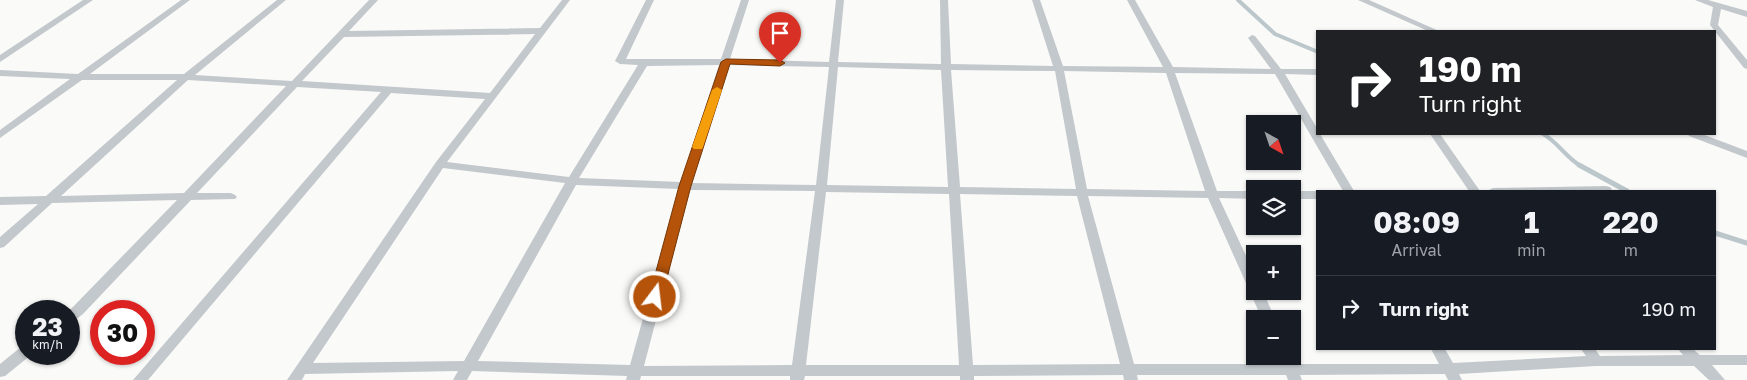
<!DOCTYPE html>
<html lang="en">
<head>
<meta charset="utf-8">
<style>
	:root { --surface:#171b24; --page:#20242c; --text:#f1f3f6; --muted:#9ea1a6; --line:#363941 }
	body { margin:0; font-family:"Golos Text",sans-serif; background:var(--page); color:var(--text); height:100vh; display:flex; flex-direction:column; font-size:19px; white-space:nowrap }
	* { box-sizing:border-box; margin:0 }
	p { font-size:16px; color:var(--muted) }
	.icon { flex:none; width:28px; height:28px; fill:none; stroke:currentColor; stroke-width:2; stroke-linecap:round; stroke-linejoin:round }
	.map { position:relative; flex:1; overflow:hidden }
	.drawer { position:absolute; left:1316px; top:190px; width:400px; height:160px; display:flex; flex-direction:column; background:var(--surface); border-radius:0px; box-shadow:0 1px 4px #0004 }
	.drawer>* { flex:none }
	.top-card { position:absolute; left:1316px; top:30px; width:400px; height:105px; border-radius:0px; box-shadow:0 1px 4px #0004; background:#202124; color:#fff; overflow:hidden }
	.needle { width:32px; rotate:140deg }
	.tools { position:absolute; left:1246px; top:115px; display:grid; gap:10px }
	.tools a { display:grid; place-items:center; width:55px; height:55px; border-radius:0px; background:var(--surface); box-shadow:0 1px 4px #0004; font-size:25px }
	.speed { position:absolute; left:15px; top:300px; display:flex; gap:10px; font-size:25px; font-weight:700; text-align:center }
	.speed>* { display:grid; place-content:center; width:65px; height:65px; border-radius:50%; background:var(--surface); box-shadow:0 1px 4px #0004; line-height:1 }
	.speed small { font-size:12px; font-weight:400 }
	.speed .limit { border:8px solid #d22; background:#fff; color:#111 }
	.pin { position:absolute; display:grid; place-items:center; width:42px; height:42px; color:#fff; margin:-51px -21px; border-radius:50% 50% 50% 0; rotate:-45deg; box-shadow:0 0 5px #0007 }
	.pin .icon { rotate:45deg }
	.me { position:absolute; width:55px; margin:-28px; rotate:15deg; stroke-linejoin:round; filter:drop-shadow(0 0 4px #0008) }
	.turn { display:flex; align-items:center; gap:18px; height:105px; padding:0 20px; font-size:22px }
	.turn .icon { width:65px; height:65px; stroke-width:2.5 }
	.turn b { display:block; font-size:35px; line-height:42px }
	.eta { display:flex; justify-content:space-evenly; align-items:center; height:85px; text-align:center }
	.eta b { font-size:30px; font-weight:700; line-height:35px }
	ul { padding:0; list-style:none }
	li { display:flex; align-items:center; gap:15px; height:65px; padding:0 20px; border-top:1px solid var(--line) }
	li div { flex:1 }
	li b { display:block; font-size:19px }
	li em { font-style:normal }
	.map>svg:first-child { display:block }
</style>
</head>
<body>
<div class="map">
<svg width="1747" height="380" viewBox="0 0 1747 380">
	<rect width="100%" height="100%" fill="#fafaf8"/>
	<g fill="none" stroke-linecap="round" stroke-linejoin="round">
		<path stroke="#bbc7cb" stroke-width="4" d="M1238,0L1275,34L1318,52
			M1543,134C1558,142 1566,158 1581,166"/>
		<path stroke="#bbc7cb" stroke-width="5" d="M1579,165L1627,191
			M1715,233L1747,243"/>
		<path fill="#c3c8cc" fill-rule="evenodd" d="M83,0H93L0,62V55Z
			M181,0H190L90,74H184L277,0H286L195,75L292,81L369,0H378L349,31L540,28L562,0H570L447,162L569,177L638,65L620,64L615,61L646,0H654L626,59H721L741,0H749L730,59L829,62L836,0H844L838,62L941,64L940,0H948L951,64L1053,66L1032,0H1040L1063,66L1163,67L1127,0H1135L1173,67L1271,69L1248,38L1252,35L1255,36L1281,69H1318V75L1285,74L1318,130V134H1320L1354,191H1343L1275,74L1175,73L1217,191H1255V199L1219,198L1255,275V291H1263L1275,319H1262L1208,198L1088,196L1134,364H1281L1278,356H1292L1295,364H1439L1431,349H1445L1453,363L1586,356L1581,349H1595L1600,356L1683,355L1678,349H1693L1700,355H1747V365H1712L1725,380H1709L1694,366H1596L1459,374L1462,380H1448L1445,374L1300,375L1302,380H1288L1286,375H1137L1138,380H1124L1123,375L974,376V380H960V376H805L804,380H790V376H641L640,380H626L627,376L472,371L467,380H453L458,371L305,374L302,380H287L436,162L485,99L391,93L148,380H133L381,92L297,87L197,193H231L235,195L237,197L235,199L191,200L83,314L74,321L69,323V311L177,200L52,203L4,247L0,248V237L38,204L0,205V197L46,196L177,80H82L0,138V130L70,79L0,76V70L78,74ZM535,34L490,93L302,81L344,37ZM719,65L681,182L579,178L647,66ZM729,65L829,67L816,185L692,183ZM838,67L941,70L948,187L827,185ZM951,70L1055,71L1076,189L960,187ZM1064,71L1166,73L1205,191L1087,189ZM188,80L286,86L184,193L61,196ZM443,168L565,183L464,361L313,363ZM576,185L679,189L630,365L478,361ZM690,190L815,191L792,365L644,366ZM826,192L949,194L959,365H806ZM960,194L1077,196L1120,364L973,365Z
			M1358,0H1369L1439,31H1428Z
			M1695,0H1708L1747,11V17L1721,9L1718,25L1747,60V69L1744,68L1710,25L1713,7Z
			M1430,134H1440L1480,191H1469Z
			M1688,134H1702L1747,151V158L1689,136Z
			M1606,186L1610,187L1612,189L1610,191H1487L1493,188Z
			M1292,191H1318V199H1292Z
			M26,346V354L31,355L5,376L0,377V364L21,347Z"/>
	</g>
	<path fill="#b45309" stroke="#753606" d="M726,59L780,60L785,63L780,66L730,64L691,186L662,297L660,300H651L649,297L679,186L721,62Z"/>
	<path fill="#f59e0b" d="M717,87L722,90L703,147L702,149H694L692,147L712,90Z"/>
</svg>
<div class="tools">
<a><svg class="needle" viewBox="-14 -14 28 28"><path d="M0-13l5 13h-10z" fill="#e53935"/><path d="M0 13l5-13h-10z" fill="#9ea1a6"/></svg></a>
<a><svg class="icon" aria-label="layers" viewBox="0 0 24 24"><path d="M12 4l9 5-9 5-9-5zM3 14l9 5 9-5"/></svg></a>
<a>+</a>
<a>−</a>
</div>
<div class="speed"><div>23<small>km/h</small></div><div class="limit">30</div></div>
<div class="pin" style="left:780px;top:63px;background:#d93025"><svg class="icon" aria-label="arrive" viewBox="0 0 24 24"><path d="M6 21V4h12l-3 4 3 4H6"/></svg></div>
<svg class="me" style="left:655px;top:297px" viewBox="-20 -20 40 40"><circle r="17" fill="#b45309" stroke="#fff" stroke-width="3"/><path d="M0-11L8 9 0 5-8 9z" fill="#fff"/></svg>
<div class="top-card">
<div class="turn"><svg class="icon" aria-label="right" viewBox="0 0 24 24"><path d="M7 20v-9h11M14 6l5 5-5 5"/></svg><div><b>190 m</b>Turn right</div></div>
</div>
<section class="drawer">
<div class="eta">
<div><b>08:09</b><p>Arrival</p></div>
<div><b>1</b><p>min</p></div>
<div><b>220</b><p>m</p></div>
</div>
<ul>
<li><svg class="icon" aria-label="right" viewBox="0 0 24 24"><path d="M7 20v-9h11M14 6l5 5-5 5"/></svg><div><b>Turn right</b></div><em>190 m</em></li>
</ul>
</section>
</div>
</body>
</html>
